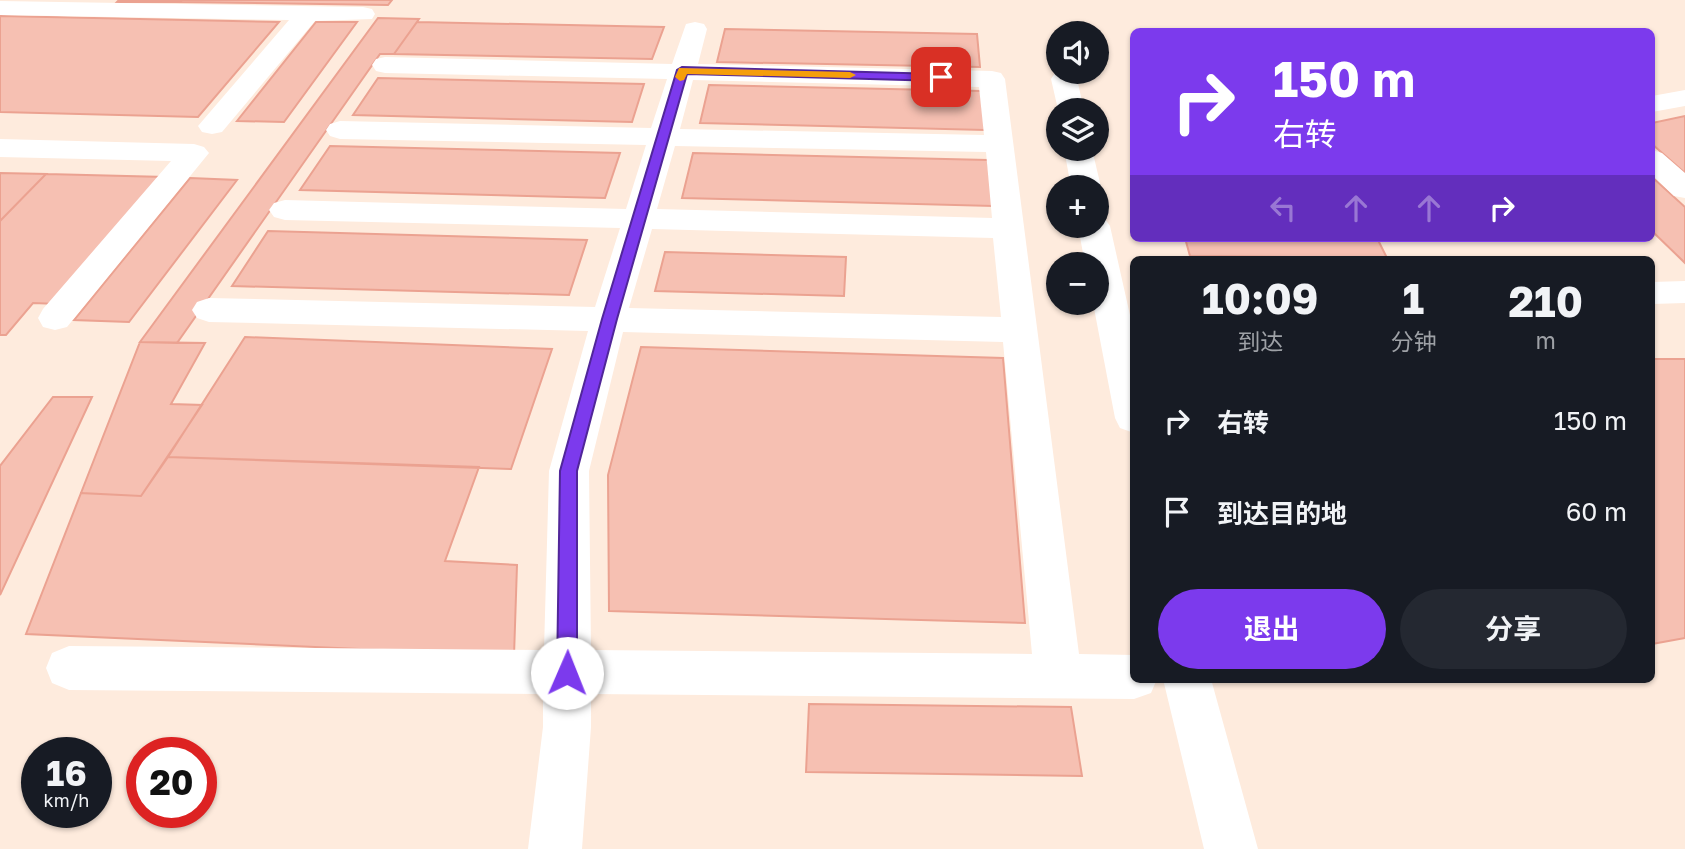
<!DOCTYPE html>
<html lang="zh">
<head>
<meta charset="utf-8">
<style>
	:root { --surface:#171b24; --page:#242831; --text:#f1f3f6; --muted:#9ea1a6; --accent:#7c3aed }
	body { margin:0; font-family:"Golos Text","Noto Sans SC",sans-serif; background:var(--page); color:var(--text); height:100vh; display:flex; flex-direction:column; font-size:26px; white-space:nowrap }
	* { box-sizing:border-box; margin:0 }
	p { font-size:23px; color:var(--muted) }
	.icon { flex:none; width:38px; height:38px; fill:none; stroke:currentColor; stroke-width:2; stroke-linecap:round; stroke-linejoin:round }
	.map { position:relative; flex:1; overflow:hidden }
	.details { position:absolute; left:1130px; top:256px; width:525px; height:427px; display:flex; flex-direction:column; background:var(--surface); border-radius:10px; box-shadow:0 2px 5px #0004 }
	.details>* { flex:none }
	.hud { position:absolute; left:1130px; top:28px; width:525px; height:214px; border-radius:10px; box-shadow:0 2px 5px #0004; background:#7c3aed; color:#fff; overflow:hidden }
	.buttons { position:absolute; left:1046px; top:21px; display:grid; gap:14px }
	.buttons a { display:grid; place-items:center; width:63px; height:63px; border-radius:50%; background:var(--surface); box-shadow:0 2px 5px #0004; font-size:35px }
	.speed { position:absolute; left:21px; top:737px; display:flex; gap:14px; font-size:35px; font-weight:700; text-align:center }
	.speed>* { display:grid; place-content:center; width:91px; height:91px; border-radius:50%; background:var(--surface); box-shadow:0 2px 5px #0004; line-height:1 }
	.speed small { font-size:18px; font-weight:400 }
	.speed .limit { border:10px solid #d22; background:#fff; color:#111 }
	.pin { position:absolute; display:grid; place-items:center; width:60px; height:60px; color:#fff; margin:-30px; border-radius:14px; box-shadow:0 4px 10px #0006 }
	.me { position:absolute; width:77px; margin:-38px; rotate:1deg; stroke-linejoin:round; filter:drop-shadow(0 0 5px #0008) }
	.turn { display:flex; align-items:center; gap:24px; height:147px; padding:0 28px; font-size:32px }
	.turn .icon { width:91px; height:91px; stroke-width:2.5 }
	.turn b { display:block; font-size:49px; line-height:60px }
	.lanes { display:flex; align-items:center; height:66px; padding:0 28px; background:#0003; justify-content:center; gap:35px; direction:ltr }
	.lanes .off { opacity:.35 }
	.eta { display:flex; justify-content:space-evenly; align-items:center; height:119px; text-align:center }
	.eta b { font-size:42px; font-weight:700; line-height:49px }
	.button { display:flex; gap:14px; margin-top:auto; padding:14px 28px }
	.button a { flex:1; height:80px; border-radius:42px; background:var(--accent); color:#fff; font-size:28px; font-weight:700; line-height:80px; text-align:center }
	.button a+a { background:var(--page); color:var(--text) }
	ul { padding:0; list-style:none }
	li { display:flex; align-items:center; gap:21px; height:91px; padding:0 28px }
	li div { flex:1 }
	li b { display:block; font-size:26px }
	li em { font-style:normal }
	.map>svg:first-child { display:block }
</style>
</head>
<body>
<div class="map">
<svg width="1685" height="849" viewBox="0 0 1685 849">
	<rect width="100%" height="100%" fill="#feebdd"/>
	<path fill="#f6c0b2" stroke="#eba291" stroke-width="2" d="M119,0H182L179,2H117Z
		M182,0H392L388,5L179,2Z
		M0,16L279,22L198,117L0,112Z
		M378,18L419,19L394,54H380L177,343L140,342Z
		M316,22H357L284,122L237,121Z
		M417,22L664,27L652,59L394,54Z
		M725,29L977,34L980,67L717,62Z
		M378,78L644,84L632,122L353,115Z
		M709,85L981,91L985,130L700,123Z
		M1685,116V173L1652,144V123Z
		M330,146L620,153L605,198L300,190Z
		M693,153L988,160L993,206L682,198Z
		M0,173L46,174L0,221Z
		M46,174L165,177L58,304L33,303L6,335H0V221Z
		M1652,177L1685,207V263L1652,231Z
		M190,178L237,180L129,322L74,320Z
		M268,231L587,240L569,295L232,286Z
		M1185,238H1377L1387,258L1190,256Z
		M665,252L846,257L844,296L655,291Z
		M245,337L552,349L511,469L168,457Z
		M140,342L205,343L171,404L202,405L141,496L81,493Z
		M641,347L1003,358L1025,623L609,611L608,475Z
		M1652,359H1685V638L1652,644Z
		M53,397H92L0,595V466Z
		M168,457L479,467L445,561L517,565L514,656L26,634L81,493L141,496Z
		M809,704L1071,707L1082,776L806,772Z"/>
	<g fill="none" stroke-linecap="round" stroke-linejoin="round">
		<path fill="#fff" fill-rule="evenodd" d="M0,1L363,7L372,9L375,14L372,19L315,21L222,132L212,134L202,132L198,126L289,20L0,15Z
			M695,22L704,24L707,29L698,64L992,71L1001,73L1005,79L1079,654L1134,655V679H1157L1151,693L1134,699L591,694V727L582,849H528L543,727V694L69,690L52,683L46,668L52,653L69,646L544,650L549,471L588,331L209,322L197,318L192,310L197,302L209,298L595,307L620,228L285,220L274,217L269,210L274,203L285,200L626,209L646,145L340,139L330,136L326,130L330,124L340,121L651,128L667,79L385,73L376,71L372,65L376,59L385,57L672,64L686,24ZM693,80L979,87L984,135L680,129ZM675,146L986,152L992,218L657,209ZM652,229L993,238L1001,317L629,308ZM623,332L1003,342L1032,654L591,650L589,471Z
			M1067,72L1073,73L1077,79L1084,110H1059V114L1051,79L1055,73Z
			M1685,90V106L1652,112V96Z
			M0,139L194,144L204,147L209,153L67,327L55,330L43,327L38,318L43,309L171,161L0,157Z
			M1064,149H1092L1101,187L1097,193V187H1071Z
			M1652,150L1662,153L1685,173V198L1674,196L1652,175Z
			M1097,217L1105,219L1110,226L1134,333V433L1120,428L1115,418L1093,303H1097V264H1085L1078,226H1097Z
			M1685,281V303L1652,304V282Z
			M1163,679H1211L1258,849H1204Z"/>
	</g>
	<path fill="#7c3aed" stroke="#51269a" stroke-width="2" d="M682,67L941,74L946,77L941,81L687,74L617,319L577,471V673L574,679L567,682L560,679L557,673L560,471L602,319L677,70Z"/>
	<path fill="#f59e0b" d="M679,68L850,72L856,75L850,78L687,74L684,80L680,81L675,77Z"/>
</svg>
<div class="buttons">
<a><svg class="icon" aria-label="sound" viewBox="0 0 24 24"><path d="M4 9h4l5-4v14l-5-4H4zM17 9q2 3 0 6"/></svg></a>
<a><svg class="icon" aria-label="layers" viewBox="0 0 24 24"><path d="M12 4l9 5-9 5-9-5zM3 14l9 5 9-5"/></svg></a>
<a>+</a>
<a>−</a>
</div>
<div class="speed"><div>16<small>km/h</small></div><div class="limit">20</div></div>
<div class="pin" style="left:941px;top:77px;background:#d93025"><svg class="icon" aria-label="arrive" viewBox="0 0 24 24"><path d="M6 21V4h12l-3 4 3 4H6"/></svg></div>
<svg class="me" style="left:567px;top:673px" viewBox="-20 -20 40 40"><circle r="19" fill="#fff"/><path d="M0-13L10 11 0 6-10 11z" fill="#7c3aed"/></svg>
<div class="hud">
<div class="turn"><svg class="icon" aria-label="right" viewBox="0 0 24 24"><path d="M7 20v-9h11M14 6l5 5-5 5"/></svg><div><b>150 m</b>右转</div></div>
<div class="lanes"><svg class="icon off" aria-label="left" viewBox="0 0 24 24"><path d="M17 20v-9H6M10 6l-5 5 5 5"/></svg><svg class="icon off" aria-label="ahead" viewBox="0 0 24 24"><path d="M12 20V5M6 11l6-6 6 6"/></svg><svg class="icon off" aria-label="ahead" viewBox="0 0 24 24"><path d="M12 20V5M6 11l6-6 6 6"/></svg><svg class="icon" aria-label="right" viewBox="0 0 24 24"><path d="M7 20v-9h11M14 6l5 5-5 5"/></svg></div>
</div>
<section class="details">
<div class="eta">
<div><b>10:09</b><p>到达</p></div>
<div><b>1</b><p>分钟</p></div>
<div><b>210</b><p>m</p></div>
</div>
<ul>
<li><svg class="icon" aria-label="right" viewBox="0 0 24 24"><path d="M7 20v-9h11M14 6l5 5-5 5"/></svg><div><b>右转</b></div><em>150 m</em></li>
<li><svg class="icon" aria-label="arrive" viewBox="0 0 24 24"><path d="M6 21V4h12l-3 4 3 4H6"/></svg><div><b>到达目的地</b></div><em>60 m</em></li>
</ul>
<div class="button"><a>退出</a><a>分享</a></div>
</section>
</div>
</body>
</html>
